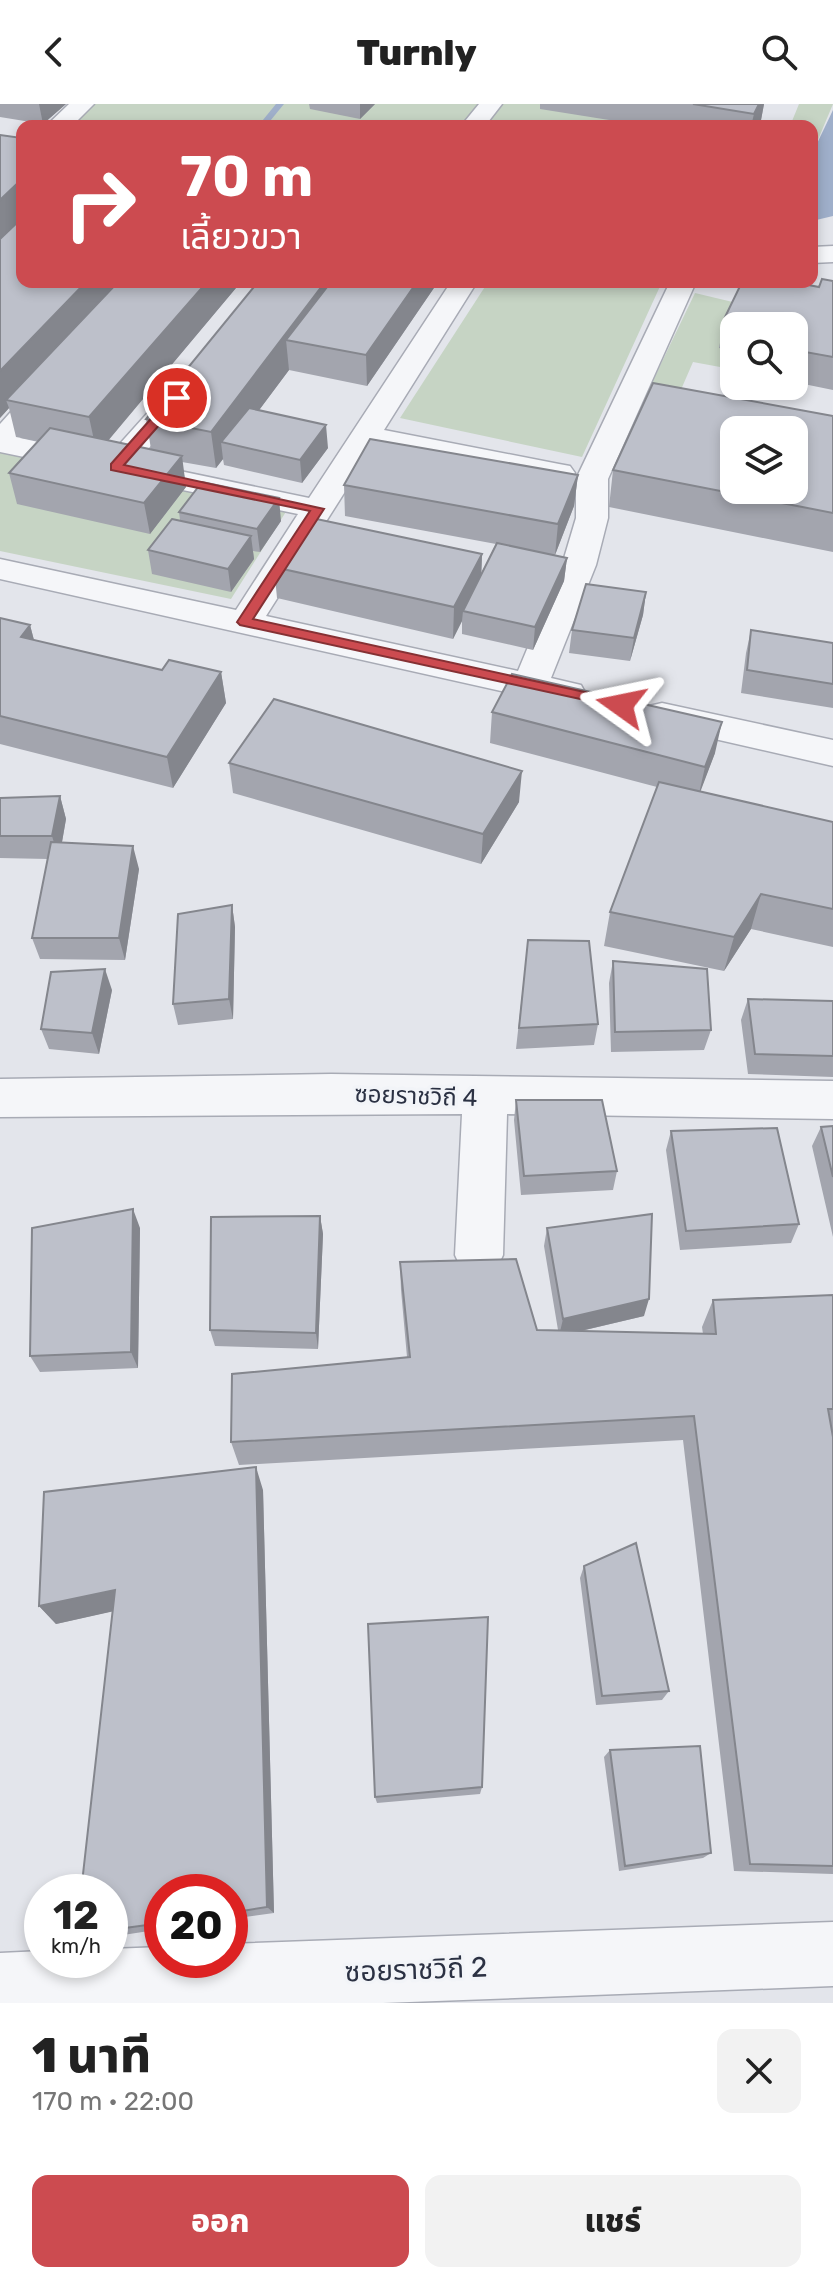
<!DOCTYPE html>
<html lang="th">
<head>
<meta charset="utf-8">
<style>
	:root { --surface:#fff; --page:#f2f2f2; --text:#222; --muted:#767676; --accent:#cc4b50 }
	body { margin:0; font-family:Rubik,"Noto Sans Thai",sans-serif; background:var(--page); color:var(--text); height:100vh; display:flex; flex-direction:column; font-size:30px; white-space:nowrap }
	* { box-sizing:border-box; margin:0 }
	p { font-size:26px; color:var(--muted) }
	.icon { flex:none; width:44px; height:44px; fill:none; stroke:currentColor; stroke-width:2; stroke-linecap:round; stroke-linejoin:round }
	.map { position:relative; height:1899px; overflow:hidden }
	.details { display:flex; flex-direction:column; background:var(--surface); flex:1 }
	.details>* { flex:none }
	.guide { position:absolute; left:16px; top:16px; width:802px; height:168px; border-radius:16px; box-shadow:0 4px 12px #0003; background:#cc4b50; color:#fff; overflow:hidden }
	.tools { position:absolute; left:720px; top:208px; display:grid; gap:16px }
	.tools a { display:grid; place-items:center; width:88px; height:88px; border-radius:16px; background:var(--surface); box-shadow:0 4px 12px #0003; font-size:40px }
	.speed { position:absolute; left:24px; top:1770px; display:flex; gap:16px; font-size:40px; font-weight:700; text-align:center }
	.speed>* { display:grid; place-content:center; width:104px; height:104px; border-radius:50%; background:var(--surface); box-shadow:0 4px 12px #0003; line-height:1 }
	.speed small { font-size:20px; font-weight:400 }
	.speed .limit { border:12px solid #d22; background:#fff; color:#111 }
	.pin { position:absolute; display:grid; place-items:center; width:68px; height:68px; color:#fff; margin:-34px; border:4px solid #fff; border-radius:50%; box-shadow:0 2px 8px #0007 }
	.me { position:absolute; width:88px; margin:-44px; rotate:282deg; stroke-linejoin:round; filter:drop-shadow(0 0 6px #0008) }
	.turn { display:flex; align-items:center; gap:28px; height:168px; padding:0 32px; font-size:36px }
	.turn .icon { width:104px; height:104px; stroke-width:2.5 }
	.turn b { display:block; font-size:56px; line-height:68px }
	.round { display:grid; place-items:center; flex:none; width:84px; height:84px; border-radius:16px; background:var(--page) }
	.headline { display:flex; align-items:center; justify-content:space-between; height:136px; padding:0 32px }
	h1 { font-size:48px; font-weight:800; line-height:60px }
	.cta { display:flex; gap:16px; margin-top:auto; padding:16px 32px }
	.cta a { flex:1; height:92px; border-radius:16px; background:var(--accent); color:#fff; font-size:32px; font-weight:800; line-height:92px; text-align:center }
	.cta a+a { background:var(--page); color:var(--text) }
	header { display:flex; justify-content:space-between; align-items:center; height:104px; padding:0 32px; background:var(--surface); font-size:36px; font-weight:800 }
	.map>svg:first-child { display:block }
</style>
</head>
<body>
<header><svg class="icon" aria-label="back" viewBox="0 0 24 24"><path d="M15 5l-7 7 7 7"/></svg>Turnly<svg class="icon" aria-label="search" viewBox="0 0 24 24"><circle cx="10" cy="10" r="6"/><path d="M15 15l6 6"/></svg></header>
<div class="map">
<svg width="833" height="1899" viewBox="0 0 833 1899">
	<rect width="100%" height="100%" fill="#e3e5eb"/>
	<path fill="#c6d4c4" d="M89,0H548L676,22H66Z
		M799,0H833L812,50V22H790Z
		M488,178H662L582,353L400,314Z
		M695,189L741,200L719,243L729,246L720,263L693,258L673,304L644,295Z
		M0,337L289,403L231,495L0,447Z"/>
	<path fill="#9fafca" d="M833,6V112L812,117V50Z"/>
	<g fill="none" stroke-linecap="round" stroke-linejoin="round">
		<path fill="#9fafca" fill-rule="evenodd" d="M276,0H284L266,22H258Z"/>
		<defs>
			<path id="minor" d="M69,0H94L72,22H46Z
				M479,0H502L485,22H461Z
				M833,142V158L812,159V143Z
				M451,178H477L384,326L559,360L570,362L575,369L570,376L559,378L374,342L266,512L518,567L562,461L576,414V375L670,178H696L608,375V414L596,461L551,574L581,581L586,590L581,599L568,602L0,475V455L236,506L298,410L0,348V320L43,272H63L68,278L63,284L20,334L108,353L178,275H198L203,281L137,358L309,394Z
				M662,599L833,636V662L649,620L644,611L649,602Z
				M331,970L833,977V1015L507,1010L503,1151L496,1166L479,1173L462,1166L455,1151L462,1010L0,1013V975Z
				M833,1818V1882L383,1899H0V1849L42,1847V1856H110V1845L162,1843V1856H230V1840Z"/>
		</defs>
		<use href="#minor" stroke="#a8abb5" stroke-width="3"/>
		<use href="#minor" fill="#f5f6f9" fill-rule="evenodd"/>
	</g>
	<path fill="#a3a5ae" d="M0,0H66L43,20L0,13Z
		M309,0H375L360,15L310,5Z
		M540,0H764L761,16L758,22H647L540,5Z
		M833,177V286L794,278V222H734V266L720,263L724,245L719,244L725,213Z
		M22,178H241L108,336L151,345L146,315L258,178H438L367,282L289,266L259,306L328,344L302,379L224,361L223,355L216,364L182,358L186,383L150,430L17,400L9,369L38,337L16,333L9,304L0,314Z
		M833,312V448L609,403L613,366Z
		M578,371L574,402L555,451L567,454L564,477L533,546L462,530V517L453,535L277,494L274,463L482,450L481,470L496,440L345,412L344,381Z
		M179,408L281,417L260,448L253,447L254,455L231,488L152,470L148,446L180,416Z
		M646,488L643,511L630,557L569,549L572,526Z
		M0,514L30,521L34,536L162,566L221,568L226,599L173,684L0,640Z
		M751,526L833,539V604L741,589L746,549Z
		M492,608L715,649L700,687L833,718V843L751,825L724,867L604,842L610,808L657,683L490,639Z
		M229,659L519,698L481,760L233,689Z
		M60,692L66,715L62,738L139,765L125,856L40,855L32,834L48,755L0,754V694Z
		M232,801L235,823L233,915L178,921L173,900Z
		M528,836L598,920L594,941L516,945Z
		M613,857L711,926L704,946L611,948L609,879Z
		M112,886L99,950L49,945L41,925Z
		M748,895L833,897V973L748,970L741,916Z
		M516,996L617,1067L613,1086L521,1091L514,1016Z
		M833,1022V1133L812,1042L821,1023Z
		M671,1027L799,1120L791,1139L680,1146L666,1046Z
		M320,1112L323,1130L318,1245L215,1242L210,1226Z
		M140,1124L138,1264L40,1268L30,1252Z
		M547,1124L644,1212L581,1227L703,1230L702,1223L713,1196L833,1191V1770L734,1767L683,1336L239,1361L231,1338L407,1253L401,1186L400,1158L537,1226H558L544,1142Z
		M263,1386L274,1809L230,1815V1788H162V1825L110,1833L113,1507L56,1520L39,1502Z
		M584,1462L669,1587L662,1596L596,1601L580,1474Z
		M610,1646L711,1749L703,1754L619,1767L604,1653Z
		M482,1683L480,1690L377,1699L375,1693Z"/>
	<path fill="#84868d" d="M39,0H66L43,20Z
		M360,0H375L360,15Z
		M759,0H764L761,16L758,22H751L754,10Z
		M22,75V117L0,138V96Z
		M86,178H126L6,296L9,304L0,314V267Z
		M207,178H241L97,350L89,313Z
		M325,178H353L286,236L289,266L233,341L221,338L223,355L216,364L211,328Z
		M417,178H438L367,282L366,251Z
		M326,321L328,344L302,379L300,356Z
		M182,352L186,383L150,430L144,399Z
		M578,371L574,402L555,451L558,420Z
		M279,394L281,417L260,448L257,425Z
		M251,432L254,455L231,488L228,465Z
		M482,450L481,481L463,507L462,517L453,535L454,503Z
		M567,454L564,477L533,546L535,523Z
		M646,488L643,511L630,557L634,534Z
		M30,521L38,552L21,533Z
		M221,568L226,599L173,684L167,653Z
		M722,618L715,649L698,694L705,663Z
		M522,667L519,698L481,760L483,730Z
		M60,692L66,715L59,755L52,732Z
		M133,742L139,765L125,856L119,834Z
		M761,790L751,825L724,867L734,833Z
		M232,801L235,823L233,915L229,895Z
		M105,865L112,886L99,950L92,929Z
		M133,1105L140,1124L138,1264L131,1248Z
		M320,1112L323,1130L318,1245L316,1229Z
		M649,1195L644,1212L559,1232L563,1215Z
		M256,1363L263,1386L274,1809L267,1803Z
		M115,1486L128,1504L56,1520L39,1502Z"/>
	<path fill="#bdc0ca" stroke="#84868d" stroke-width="2" fill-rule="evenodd" d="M693,0H759L754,10Z
		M0,31L22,34V75L0,96Z
		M22,114V178H86L0,267V135Z
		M822,175L833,177V253L794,246V222H734V234L726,233L734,215L725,213L742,178H793L819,183Z
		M118,178H207L89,313L6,296Z
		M258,178H325L211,328L146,315Z
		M331,178H417L366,251L286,236Z
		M653,279L833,312V409L613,366ZM734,326H794V386H734Z
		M249,304L326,321L300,356L221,338Z
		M50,324L182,352L144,399L9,369Z
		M370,335L578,371L558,420L344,381Z
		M202,378L279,394L257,425L179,408Z
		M307,413L482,450L454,503L274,463Z
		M172,415L251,432L228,465L148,446Z
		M497,439L567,454L535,523L463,507Z
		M586,480L646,488L634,534L572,526Z
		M0,514L30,521L21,533L162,566L169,556L221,568L167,653L0,612Z
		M751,526L833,539V580L747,566Z
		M512,570L722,618L705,663L492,608Z
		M274,595L522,667L483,730L229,659Z
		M659,678L833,718V805L761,790L734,833L610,808Z
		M60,692L52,732H0V694Z
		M51,738L133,742L119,834H32Z
		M232,801L229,895L173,900L178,810Z
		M528,836L589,837L598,920L519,924Z
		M613,857L707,865L711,926L615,928Z
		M105,865L92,929L41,925L51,868Z
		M748,895L833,897V952L755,950Z
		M516,996H602L617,1067L524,1072Z
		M833,1022V1073L821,1023Z
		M777,1024L799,1120L686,1127L671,1027Z
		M133,1105L131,1248L30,1252L32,1124Z
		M652,1110L649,1195L563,1215L547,1124Z
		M320,1112L316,1229L210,1226L211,1113Z
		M516,1155L537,1226L716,1230L713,1196L833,1191V1305H828L833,1333V1762L750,1760L694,1312L231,1338L232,1270L410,1253L400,1158Z
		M256,1363L267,1803L230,1809V1788H162V1819L110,1826V1788H81L115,1486L39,1502L44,1388Z
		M636,1439L669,1587L602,1592L584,1462Z
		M488,1513L482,1683L375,1693L368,1520Z
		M700,1642L711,1749L625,1762L610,1646Z"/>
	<path fill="#cc4b50" stroke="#853134" stroke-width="2" d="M172,291L183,294L124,361L324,405L253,515L621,596L626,598V605L240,521L237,518L310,407L111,366V360Z"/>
	<g text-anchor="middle" stroke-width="7" stroke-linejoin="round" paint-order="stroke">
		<g font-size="24" fill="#2b3143" stroke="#f2f4f8">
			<text transform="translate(416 992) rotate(2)" y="8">ซอยราชวิถี 4</text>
		</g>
		<g font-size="28" fill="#2b3143" stroke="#f2f4f8">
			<text transform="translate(416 1865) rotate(-2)" y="10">ซอยราชวิถี 2</text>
		</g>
	</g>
</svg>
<div class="tools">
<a><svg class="icon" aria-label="search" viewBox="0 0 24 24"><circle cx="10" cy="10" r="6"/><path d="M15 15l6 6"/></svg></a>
<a><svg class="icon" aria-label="layers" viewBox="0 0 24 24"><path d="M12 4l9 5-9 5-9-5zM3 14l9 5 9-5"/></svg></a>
</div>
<div class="speed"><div>12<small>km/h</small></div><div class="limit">20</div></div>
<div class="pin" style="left:177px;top:294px;background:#d93025"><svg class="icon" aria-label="arrive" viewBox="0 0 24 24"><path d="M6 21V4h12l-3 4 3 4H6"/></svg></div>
<svg class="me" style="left:621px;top:601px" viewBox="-20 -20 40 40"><path d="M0-17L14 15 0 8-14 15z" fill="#cc4b50" stroke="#fff" stroke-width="4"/></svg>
<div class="guide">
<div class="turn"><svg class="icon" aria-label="right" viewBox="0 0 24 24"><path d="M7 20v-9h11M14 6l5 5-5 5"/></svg><div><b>70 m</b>เลี้ยวขวา</div></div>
</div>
</div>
<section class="details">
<div class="headline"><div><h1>1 นาที</h1><p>170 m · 22:00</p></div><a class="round"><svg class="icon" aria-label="close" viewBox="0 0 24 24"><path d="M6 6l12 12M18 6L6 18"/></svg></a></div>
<div class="cta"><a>ออก</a><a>แชร์</a></div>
</section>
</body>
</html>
